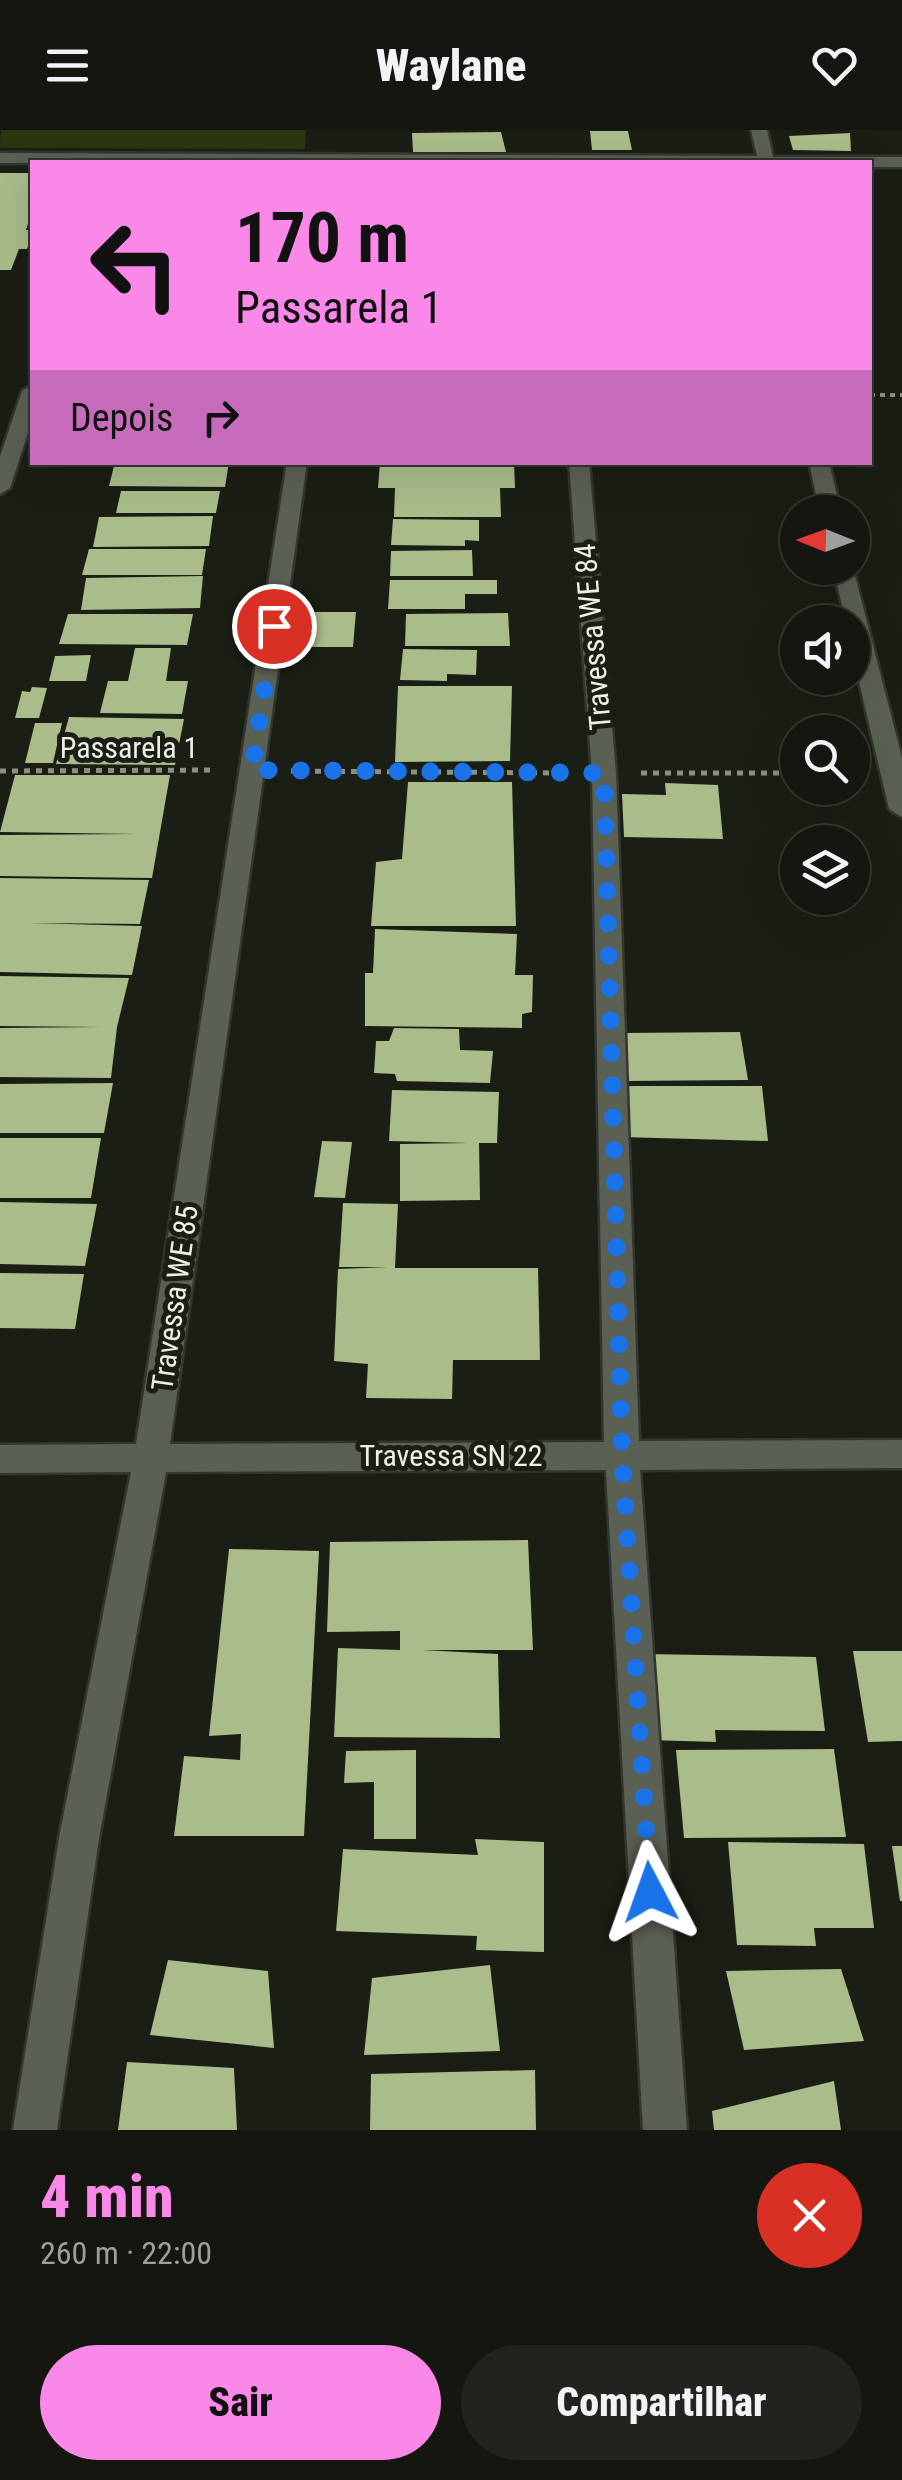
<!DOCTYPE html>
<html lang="pt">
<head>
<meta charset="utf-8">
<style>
	:root { --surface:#14160f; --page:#21231d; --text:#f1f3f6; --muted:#9d9f9e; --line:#33352f; --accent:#f988e9 }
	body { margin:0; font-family:"Roboto Condensed",sans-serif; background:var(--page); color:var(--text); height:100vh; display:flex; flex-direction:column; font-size:38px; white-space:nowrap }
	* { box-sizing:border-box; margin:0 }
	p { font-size:32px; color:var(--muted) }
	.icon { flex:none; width:55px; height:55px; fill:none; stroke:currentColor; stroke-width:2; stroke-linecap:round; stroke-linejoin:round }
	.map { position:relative; height:2000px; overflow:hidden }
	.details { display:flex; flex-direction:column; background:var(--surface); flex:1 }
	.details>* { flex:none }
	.top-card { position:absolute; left:30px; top:30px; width:842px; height:305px; border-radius:0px; box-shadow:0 10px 40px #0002,0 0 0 2px var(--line); background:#f988e9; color:#111; overflow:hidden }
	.needle { width:65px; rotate:271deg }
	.controls { position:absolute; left:780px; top:365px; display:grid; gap:20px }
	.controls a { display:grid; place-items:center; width:90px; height:90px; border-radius:50%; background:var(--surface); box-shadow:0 10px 40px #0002,0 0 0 2px var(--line); font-size:50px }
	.pin { position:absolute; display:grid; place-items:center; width:85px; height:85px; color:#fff; margin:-42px; border:5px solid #fff; border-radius:50%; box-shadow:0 2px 10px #0007 }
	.me { position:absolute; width:110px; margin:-55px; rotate:356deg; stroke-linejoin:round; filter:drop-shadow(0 0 8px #0008) }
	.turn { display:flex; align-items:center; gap:35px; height:210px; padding:0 40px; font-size:45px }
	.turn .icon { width:130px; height:130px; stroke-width:2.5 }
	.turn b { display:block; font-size:70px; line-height:85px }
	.then { display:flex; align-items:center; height:95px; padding:0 40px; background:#0003; gap:20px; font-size:38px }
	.round { display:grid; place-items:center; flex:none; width:105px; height:105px; border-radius:52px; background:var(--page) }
	.headline { display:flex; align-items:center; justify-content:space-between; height:170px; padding:0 40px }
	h1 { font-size:60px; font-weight:800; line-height:75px; color:var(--accent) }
	.button { display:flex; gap:20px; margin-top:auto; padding:20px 40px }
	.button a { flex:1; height:115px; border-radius:60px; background:var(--accent); color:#111; font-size:40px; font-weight:800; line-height:115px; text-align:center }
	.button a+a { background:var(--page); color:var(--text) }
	header { display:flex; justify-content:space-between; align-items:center; height:130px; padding:0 40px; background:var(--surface); font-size:45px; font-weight:800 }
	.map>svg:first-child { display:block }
</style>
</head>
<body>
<header><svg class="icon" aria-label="menu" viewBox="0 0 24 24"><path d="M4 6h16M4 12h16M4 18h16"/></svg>Waylane<svg class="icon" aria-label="heart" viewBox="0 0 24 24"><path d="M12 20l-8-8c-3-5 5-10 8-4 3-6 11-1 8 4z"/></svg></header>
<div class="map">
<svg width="902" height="2000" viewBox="0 0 902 2000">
	<rect width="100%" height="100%" fill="#1a1e14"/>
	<path fill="#2a360d" d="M1,0H306L305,19L0,18Z"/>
	<path fill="#a9bc89" d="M590,1H628L632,20H592Z
		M501,2L506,22H413L412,3Z
		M850,3L851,21L793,20L789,6Z
		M0,43H32V81L26,100H32V104L27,119H19L11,140H0Z
		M115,332H229L225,357L109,356Z
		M380,332H514L515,358H500L501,387H394L395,358H378Z
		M121,361H220L216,383H116Z
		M213,386L209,416L93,417L99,387Z
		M393,389L479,390V411L465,410V416L391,415Z
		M89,419H206L202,445H82Z
		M472,420L473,446H390L391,421Z
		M203,446L200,478L81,480L86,448Z
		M390,450H497V464H465V479H388Z
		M299,482H356L353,517H294Z
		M508,483L510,516H405L406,484Z
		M68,484H193L187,515L59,514Z
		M135,518H171L166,551H188L182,584L100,583L108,551H128Z
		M403,519L477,520L476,545L447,544V551L400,550Z
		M91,525L86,551H49L55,526Z
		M398,556H512L510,631L395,632Z
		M32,557L47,558L39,588H15L22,561L30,562Z
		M69,587L184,589L175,635L56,634Z
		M35,593H62L53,633H25Z
		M15,645H170L152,748L0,746V705L135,704L0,702Z
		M408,652H512L516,796H371L376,732L402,729Z
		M665,653L718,655L723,709L624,707L622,664L666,665Z
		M0,748L149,750L140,794L30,793L142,796L132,845L0,842Z
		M375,799L517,804L515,845H533L532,882L522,884V898L365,896V843H373Z
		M0,846L129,848L117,897L111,948L0,947V898L100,897L0,896Z
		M394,898L459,899L460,920L493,921L490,953L397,951L395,944L374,943L376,911H389Z
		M740,902L748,950L628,951L623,903Z
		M113,953L104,1003H0V954Z
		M618,956H762L768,1011L622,1007Z
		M392,960L499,962L497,1013H479L480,1070L400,1071V1014L468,1013L389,1011Z
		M0,1008H101L91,1068H0Z
		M322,1011L352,1012L345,1068L314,1067Z
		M0,1072L97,1074L85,1136L0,1134Z
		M343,1073L398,1074L395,1138H538L540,1230H453L452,1269L366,1268L368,1234L334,1231L338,1139L388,1137H339Z
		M0,1143L84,1144L75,1199L0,1198Z
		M528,1410L533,1520H422L498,1524L500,1608L334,1607L338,1518L400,1520V1501L327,1502L330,1412Z
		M229,1419L319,1421L304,1706H174L184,1626L240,1630L241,1604L209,1606Z
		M853,1521H902V1611L868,1612Z
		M645,1524L816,1527L825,1601L715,1600L716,1612L649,1610Z
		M834,1619L846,1707L684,1708L676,1620Z
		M416,1620V1709H374V1652L344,1653L346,1621Z
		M475,1709L544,1712V1822L476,1820L477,1806L336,1801L343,1719L478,1725Z
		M728,1712L864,1714L874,1798H814L816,1816L737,1815Z
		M892,1716H902V1771H900Z
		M168,1830L268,1841L274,1918L150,1905Z
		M490,1835L500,1921L364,1925L372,1848Z
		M841,1839L864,1911L744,1920L726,1841Z
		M127,1932L234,1938L237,2000H118Z
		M535,1940L536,2000H370L371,1944Z
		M834,1951L841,2000H714L712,1981Z"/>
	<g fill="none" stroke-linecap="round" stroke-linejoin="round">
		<defs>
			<path id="minor" d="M751,0H767L773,27H902V37H870V32L0,33V23L757,26Z
				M32,255V290L10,358L0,364V327L22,261Z
				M287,332H307L170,1314L604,1312L592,643L569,332H589L616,643L639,1311L902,1310V1338L640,1340L687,2000H643L606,1340L166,1342L99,1708L57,2000H13L59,1708L131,1342L0,1343V1315L136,1314Z
				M809,332H829L841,382H820Z
				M852,434L902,628V687L889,679L852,522V492H846L833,438H852Z"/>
		</defs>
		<use href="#minor" stroke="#333630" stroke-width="5"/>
		<path stroke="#8c8f87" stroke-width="4" stroke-dasharray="5 5" stroke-linecap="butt" d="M870,265H902"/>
		<path stroke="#8c8f87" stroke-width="5" stroke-dasharray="6 6" stroke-linecap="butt" d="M0,641L214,640
			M291,641L564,643
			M641,643H798"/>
		<use href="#minor" fill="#5b6054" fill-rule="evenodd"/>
	</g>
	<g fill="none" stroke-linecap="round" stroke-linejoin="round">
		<path stroke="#1a73e8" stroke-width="18" stroke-dasharray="0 32.4" d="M274,496L252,640L604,643L622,1325L650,1762"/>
	</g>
	<g text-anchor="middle" stroke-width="10" stroke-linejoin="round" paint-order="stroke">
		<g font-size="30" fill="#edefe9" stroke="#1a1e14">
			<text transform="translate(593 507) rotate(-95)" y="10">Travessa WE 84</text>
			<text x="129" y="628">Passarela 1</text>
			<text transform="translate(175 1168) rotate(-82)" y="10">Travessa WE 85</text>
			<text x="451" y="1336">Travessa SN 22</text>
		</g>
	</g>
</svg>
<div class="controls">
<a><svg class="needle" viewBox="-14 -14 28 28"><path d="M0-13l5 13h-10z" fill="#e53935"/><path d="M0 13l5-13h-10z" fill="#9d9f9e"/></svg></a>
<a><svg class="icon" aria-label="sound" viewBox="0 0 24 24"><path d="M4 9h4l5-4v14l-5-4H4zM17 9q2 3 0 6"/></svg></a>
<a><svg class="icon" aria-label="search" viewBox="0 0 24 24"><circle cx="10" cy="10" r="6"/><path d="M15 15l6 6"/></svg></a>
<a><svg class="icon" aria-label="layers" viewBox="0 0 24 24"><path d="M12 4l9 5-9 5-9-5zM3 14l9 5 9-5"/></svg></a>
</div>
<div class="pin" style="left:274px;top:496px;background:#d93025"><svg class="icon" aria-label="arrive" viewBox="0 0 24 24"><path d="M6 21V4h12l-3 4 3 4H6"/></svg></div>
<svg class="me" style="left:650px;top:1762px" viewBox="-20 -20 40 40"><path d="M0-17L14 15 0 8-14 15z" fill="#1a73e8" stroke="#fff" stroke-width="4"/></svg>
<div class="top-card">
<div class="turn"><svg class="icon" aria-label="left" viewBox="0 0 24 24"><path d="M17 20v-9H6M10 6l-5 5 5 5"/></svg><div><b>170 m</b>Passarela 1</div></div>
<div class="then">Depois<svg class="icon" aria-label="right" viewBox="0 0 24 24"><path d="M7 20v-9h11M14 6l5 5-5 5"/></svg></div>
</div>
</div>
<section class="details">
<div class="headline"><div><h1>4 min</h1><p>260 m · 22:00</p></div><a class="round" style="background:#d93025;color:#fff"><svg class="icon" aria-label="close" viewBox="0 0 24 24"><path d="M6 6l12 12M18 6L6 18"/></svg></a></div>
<div class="button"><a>Sair</a><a>Compartilhar</a></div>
</section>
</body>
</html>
